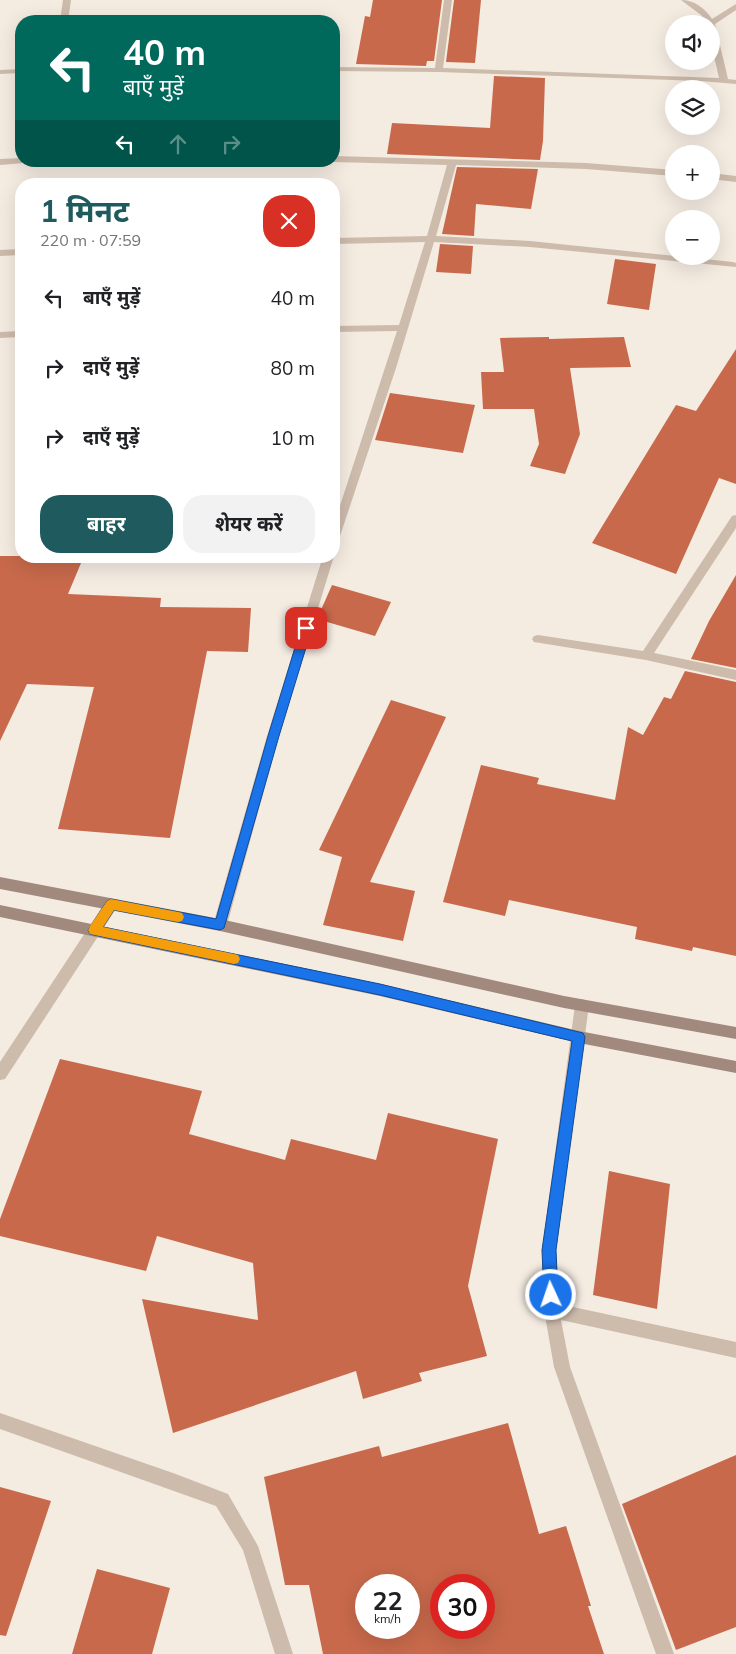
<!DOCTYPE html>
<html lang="hi">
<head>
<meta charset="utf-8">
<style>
	:root { --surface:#fff; --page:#f2f2f2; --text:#202124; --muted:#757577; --accent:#1f5a5e }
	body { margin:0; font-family:Mulish,"Noto Sans Devanagari",sans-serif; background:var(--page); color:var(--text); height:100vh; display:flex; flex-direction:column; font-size:19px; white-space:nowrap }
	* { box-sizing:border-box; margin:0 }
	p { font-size:16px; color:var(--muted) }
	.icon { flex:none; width:28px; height:28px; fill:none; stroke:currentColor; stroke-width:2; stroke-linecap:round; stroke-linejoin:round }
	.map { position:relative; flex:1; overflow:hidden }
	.drawer { position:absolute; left:15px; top:178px; width:325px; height:385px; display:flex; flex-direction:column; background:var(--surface); border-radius:20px; box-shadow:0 5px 20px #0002 }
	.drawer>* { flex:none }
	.banner { position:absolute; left:15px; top:15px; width:325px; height:152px; border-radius:20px; box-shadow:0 5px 20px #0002; background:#00695c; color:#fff; overflow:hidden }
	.buttons { position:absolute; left:665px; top:15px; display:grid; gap:10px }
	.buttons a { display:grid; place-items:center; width:55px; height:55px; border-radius:50%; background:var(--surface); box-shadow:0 5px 20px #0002; font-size:25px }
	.speed { position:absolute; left:355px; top:1574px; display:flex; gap:10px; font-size:25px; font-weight:700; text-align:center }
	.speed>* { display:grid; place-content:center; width:65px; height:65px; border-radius:50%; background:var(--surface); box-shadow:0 5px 20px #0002; line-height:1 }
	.speed small { font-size:12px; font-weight:400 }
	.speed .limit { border:8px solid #d22; background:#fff; color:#111 }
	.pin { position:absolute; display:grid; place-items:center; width:42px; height:42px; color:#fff; margin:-21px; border-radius:10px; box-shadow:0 2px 8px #0006 }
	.me { position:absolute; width:55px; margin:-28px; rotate:357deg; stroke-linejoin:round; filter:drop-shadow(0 0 4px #0008) }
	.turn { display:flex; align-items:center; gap:18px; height:105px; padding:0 25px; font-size:22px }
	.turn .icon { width:65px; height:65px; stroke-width:2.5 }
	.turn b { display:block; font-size:35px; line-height:42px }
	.lanes { display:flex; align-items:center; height:48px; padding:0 25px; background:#0003; justify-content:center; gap:25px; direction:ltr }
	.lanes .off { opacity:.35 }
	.round { display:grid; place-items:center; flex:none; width:52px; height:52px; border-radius:20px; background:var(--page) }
	.head { display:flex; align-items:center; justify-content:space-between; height:85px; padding:0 25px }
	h1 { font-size:30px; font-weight:700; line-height:38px; color:var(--accent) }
	.primary-button { display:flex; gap:10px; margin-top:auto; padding:10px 25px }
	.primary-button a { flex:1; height:58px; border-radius:20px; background:var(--accent); color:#fff; font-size:20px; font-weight:700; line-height:58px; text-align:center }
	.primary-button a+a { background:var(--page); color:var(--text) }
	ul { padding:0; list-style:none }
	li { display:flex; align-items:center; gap:15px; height:70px; padding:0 25px }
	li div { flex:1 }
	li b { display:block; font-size:19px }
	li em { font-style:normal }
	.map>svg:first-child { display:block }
</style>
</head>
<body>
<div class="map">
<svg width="736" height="1654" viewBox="0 0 736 1654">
	<rect width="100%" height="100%" fill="#f4ebe1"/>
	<path fill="#c8694b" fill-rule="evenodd" d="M373,0H442L434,61H427L426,66L356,64L365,16L370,17Z
		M454,0H481L475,63L446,62Z
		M494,76L545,78L543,141L540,160L387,154L392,123L490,128Z
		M457,167L538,169L531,209L476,204L474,236L442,234Z
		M440,244L473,246L471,274L436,272Z
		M615,259L656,264L649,310L607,304Z
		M549,337V339L624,337L631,367L570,368L580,434L565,474L530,466L539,444L534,409H483L481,372H504L500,338Z
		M736,349V484L719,478L676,574L592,543L676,405L696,411Z
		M390,393L475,405L463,453L375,440Z
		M0,556H84L68,594L161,598L160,607L251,608L248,652L207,651L170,838L58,829L94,687L27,684L0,741Z
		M736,575V668L691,659L709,621Z
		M332,585L391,602L375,636L317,619Z
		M685,671L736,682V956L693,947L692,951L635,939L637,927L509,900L505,916L443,902L481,765L539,778L537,784L615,800L628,727L643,735L664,697L671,699Z
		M391,700L446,717L370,882L415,891L403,941L323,925L342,857L319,850Z
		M60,1059L202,1091L189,1134L285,1160L291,1139L376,1160L388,1113L498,1139L468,1286L487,1356L419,1373L422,1381L363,1399L356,1371L173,1433L142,1299L258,1320L253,1263L157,1236L146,1271L0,1236V1219Z
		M609,1171L670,1184L657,1309L593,1295Z
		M508,1423L539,1534L566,1526L591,1606H588L604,1654H323L309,1585H285L264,1477L379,1446L382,1457ZM366,1585H409V1628H366ZM441,1585H484V1628H441Z
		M736,1455V1627L676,1650L622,1504Z
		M0,1487L51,1501L6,1636L0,1635Z
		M97,1569L170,1588L152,1654H72Z"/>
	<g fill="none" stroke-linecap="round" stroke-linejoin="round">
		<path fill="#cdbbac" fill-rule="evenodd" d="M63,0H71L68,21H60Z
			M444,0H452L443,68L719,78L711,43V24H707L701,15L681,0C694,0 705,8 712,19L736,4V10L715,24L728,79L736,80V84L701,81L439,72L334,71V67L435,68Z
			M21,69V73L0,74V70Z
			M334,156L586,163L674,170V176L586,169L456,165L436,236L530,241L733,262L736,263V267L530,247L434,242L396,368L339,539L334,543V524L397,331L334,332V326L399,325L425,242L334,244V238L427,236L447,165L334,162Z
			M21,158V161H25L24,163L0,165V159Z
			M711,173L736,176V182L711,179Z
			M21,249V255L0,256V250Z
			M21,331V337L0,338V332Z
			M736,515V528L654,653L736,670V680L646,660L534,642L532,639L534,636L538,635L643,651L732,516Z
			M334,555V556L279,736L227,925L225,929L220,931L215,929L213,925L267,736L323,556H334Z
			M111,899L116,901L117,905L116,909L5,1079L0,1080V1062L106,901Z
			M582,999L587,1001L589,1005L556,1250L559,1304L736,1342V1358L561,1320L570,1367L674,1654H656L554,1367L544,1310L542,1250L575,1005L577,1001Z
			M0,1413L173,1473L228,1494L258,1546L293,1654H275L243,1550L216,1506L0,1429Z"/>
		<path fill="#a18a7d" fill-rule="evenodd" d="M0,877L220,919L564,996L736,1027V1039L564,1008L220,931L0,889Z
			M0,905L380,984L579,1031L736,1061V1073L579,1043L380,996L0,917Z"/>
	</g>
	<path fill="#1a73e8" stroke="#114b97" d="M306,624L312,628L279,736L224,928L220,930L114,910L103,927L380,984L583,1033L585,1037L556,1250L558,1295L556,1300L551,1302L546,1300L544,1295L542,1250L572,1041L380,995L94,935L90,934L88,930L107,901L111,899L216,919L268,736L301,628Z"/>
	<path fill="#f59e0b" d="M111,899L178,912L182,913L184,917L182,921L178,922L114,910L103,927L234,954L238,955L240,959L238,963L234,964L90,934L88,930L90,926L107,901Z"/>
</svg>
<div class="buttons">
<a><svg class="icon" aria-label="sound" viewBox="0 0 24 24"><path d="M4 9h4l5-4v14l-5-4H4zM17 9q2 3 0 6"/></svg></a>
<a><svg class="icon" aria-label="layers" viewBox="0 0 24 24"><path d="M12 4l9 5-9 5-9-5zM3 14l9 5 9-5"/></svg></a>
<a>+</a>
<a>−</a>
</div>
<div class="speed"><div>22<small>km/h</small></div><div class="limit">30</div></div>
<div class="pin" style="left:306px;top:628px;background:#d93025"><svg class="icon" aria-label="arrive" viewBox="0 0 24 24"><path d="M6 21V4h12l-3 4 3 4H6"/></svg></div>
<svg class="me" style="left:551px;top:1295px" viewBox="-20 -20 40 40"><circle r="17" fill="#1a73e8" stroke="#fff" stroke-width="3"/><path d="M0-11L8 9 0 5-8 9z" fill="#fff"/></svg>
<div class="banner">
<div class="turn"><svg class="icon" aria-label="left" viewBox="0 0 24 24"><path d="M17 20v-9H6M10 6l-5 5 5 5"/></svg><div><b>40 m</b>बाएँ मुड़ें</div></div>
<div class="lanes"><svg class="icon" aria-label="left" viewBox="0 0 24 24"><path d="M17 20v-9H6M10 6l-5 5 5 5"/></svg><svg class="icon off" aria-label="ahead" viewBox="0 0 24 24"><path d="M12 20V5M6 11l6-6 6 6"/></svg><svg class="icon off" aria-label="right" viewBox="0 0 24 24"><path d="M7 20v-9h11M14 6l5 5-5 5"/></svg></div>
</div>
<section class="drawer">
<div class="head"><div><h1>1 मिनट</h1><p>220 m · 07:59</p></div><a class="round" style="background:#d93025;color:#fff"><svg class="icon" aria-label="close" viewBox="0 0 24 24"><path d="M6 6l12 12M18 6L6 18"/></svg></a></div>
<ul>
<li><svg class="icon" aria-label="left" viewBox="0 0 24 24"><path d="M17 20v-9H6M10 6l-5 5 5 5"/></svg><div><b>बाएँ मुड़ें</b></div><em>40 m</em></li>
<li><svg class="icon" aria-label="right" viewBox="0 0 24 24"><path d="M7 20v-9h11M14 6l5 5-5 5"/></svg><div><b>दाएँ मुड़ें</b></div><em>80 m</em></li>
<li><svg class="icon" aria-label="right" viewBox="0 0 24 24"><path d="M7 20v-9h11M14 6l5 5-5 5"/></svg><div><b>दाएँ मुड़ें</b></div><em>10 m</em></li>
</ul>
<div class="primary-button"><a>बाहर</a><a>शेयर करें</a></div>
</section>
</div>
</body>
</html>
